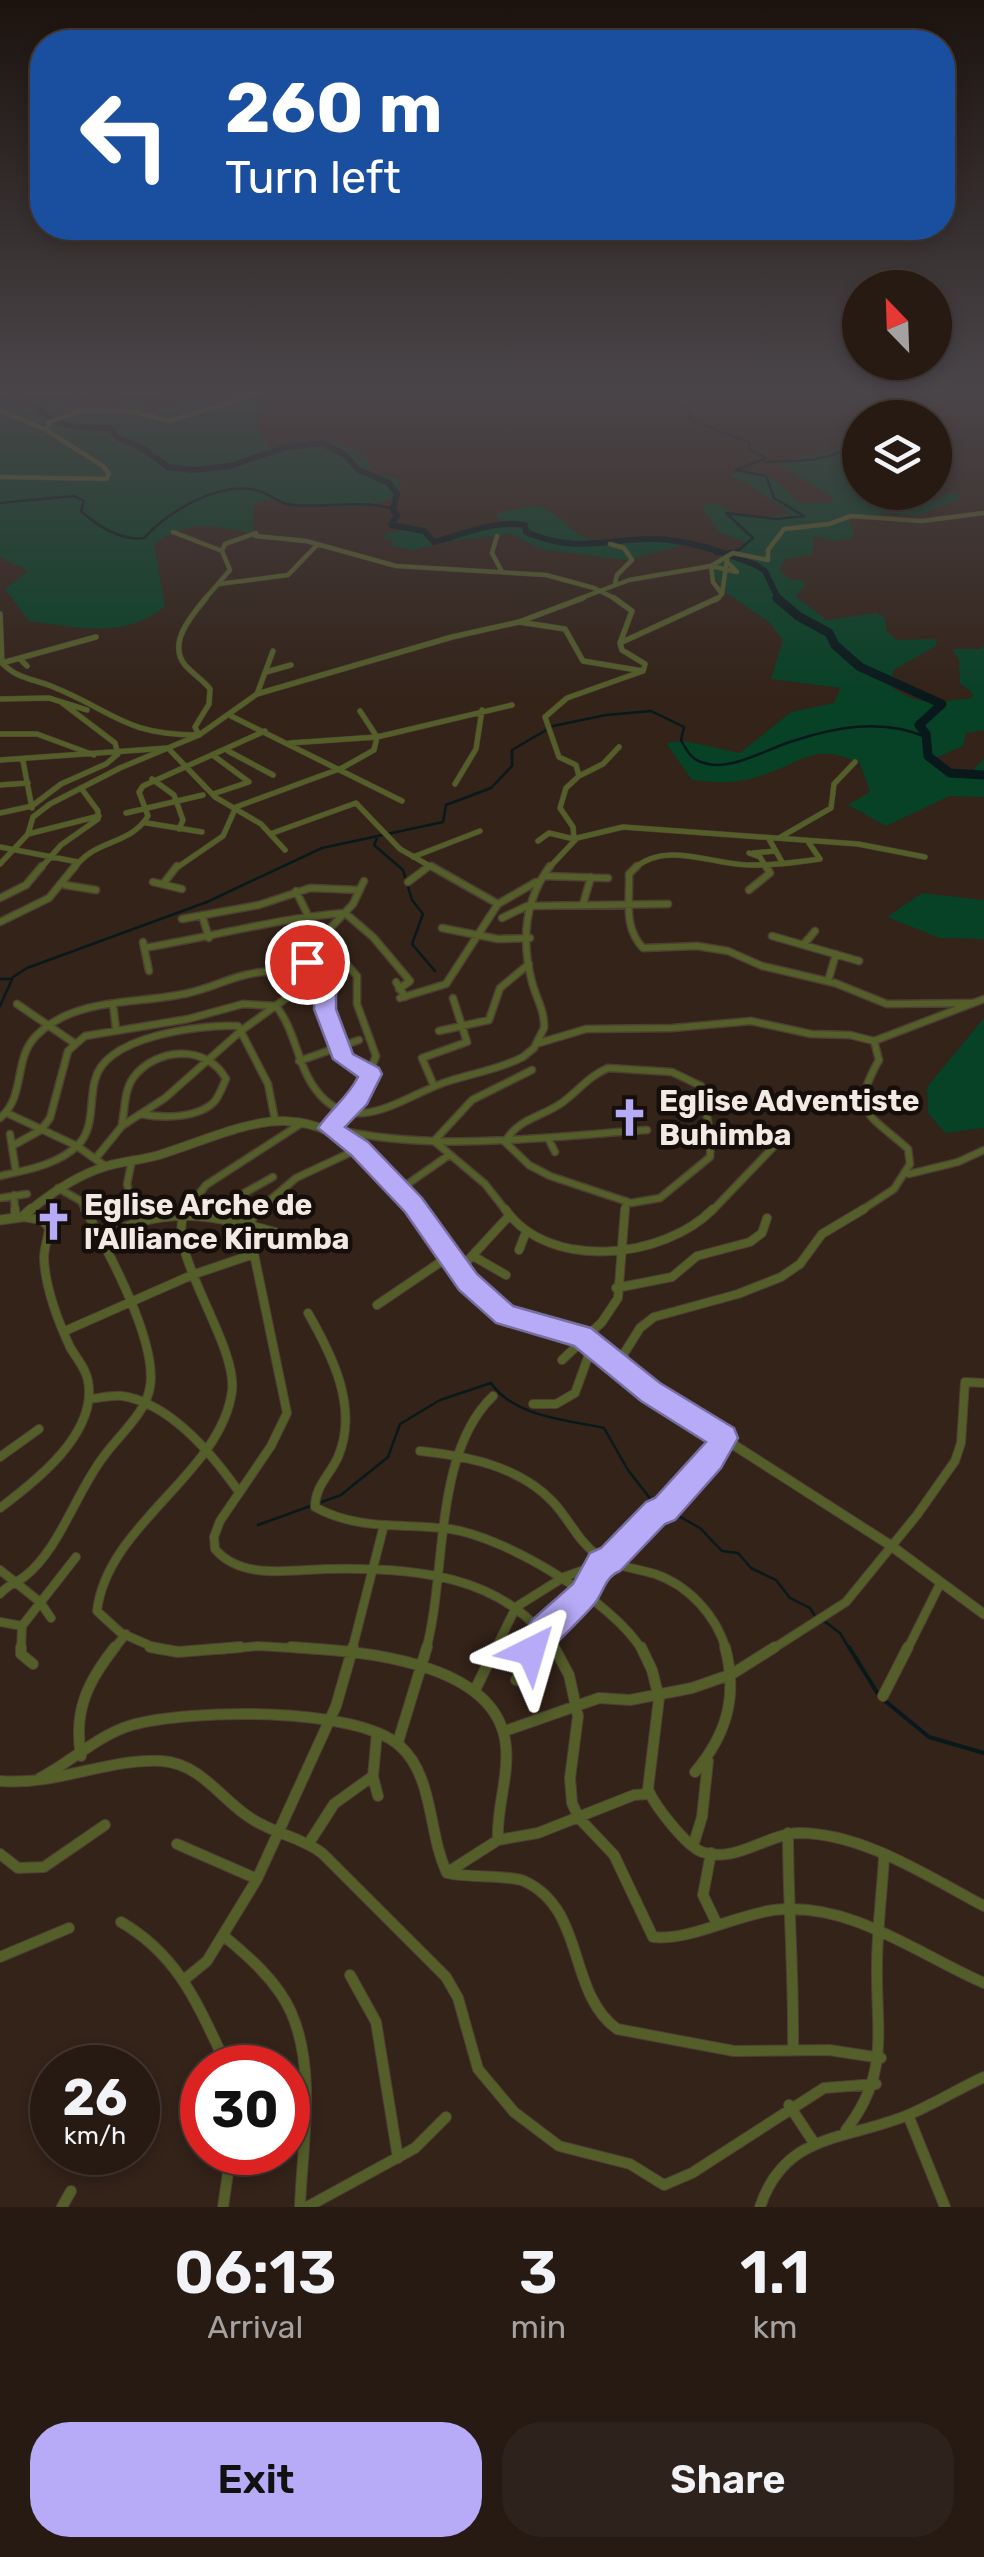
<!DOCTYPE html>
<html lang="en">
<head>
<meta charset="utf-8">
<style>
	:root { --surface:#261a13; --page:#2e231c; --text:#f1f3f6; --muted:#a4a1a0; --line:#423833; --accent:#b7abf8 }
	body { margin:0; font-family:Rubik,sans-serif; background:var(--page); color:var(--text); height:100vh; display:flex; flex-direction:column; font-size:38px; white-space:nowrap }
	* { box-sizing:border-box; margin:0 }
	p { font-size:32px; color:var(--muted) }
	.icon { flex:none; width:55px; height:55px; fill:none; stroke:currentColor; stroke-width:2; stroke-linecap:round; stroke-linejoin:round }
	.map { position:relative; height:2207px; overflow:hidden }
	.details { display:flex; flex-direction:column; background:var(--surface); flex:1 }
	.details>* { flex:none }
	.banner { position:absolute; left:30px; top:30px; width:925px; height:210px; border-radius:40px; box-shadow:0 5px 15px #0003,0 0 0 2px var(--line); background:#1a4fa0; color:#fff; overflow:hidden }
	.needle { width:65px; rotate:337deg }
	.buttons { position:absolute; left:842px; top:270px; display:grid; gap:20px }
	.buttons a { display:grid; place-items:center; width:110px; height:110px; border-radius:50%; background:var(--surface); box-shadow:0 5px 15px #0003,0 0 0 2px var(--line); font-size:50px }
	.speed { position:absolute; left:30px; top:2045px; display:flex; gap:20px; font-size:50px; font-weight:700; text-align:center }
	.speed>* { display:grid; place-content:center; width:130px; height:130px; border-radius:50%; background:var(--surface); box-shadow:0 5px 15px #0003,0 0 0 2px var(--line); line-height:1 }
	.speed small { font-size:25px; font-weight:400 }
	.speed .limit { border:15px solid #d22; background:#fff; color:#111 }
	.pin { position:absolute; display:grid; place-items:center; width:85px; height:85px; color:#fff; margin:-42px; border:5px solid #fff; border-radius:50%; box-shadow:0 2px 10px #0007 }
	.me { position:absolute; width:110px; margin:-55px; rotate:40deg; stroke-linejoin:round; filter:drop-shadow(0 0 8px #0008) }
	.turn { display:flex; align-items:center; gap:35px; height:210px; padding:0 30px; font-size:45px }
	.turn .icon { width:130px; height:130px; stroke-width:2.5 }
	.turn b { display:block; font-size:70px; line-height:85px }
	.eta { display:flex; justify-content:space-evenly; align-items:center; height:170px; text-align:center }
	.eta b { font-size:60px; font-weight:600; line-height:70px }
	.cta { display:flex; gap:20px; margin-top:auto; padding:20px 30px }
	.cta a { flex:1; height:115px; border-radius:40px; background:var(--accent); color:#111; font-size:40px; font-weight:600; line-height:115px; text-align:center }
	.cta a+a { background:var(--page); color:var(--text) }
	.map>svg:first-child { display:block }
</style>
</head>
<body>
<div class="map">
<svg width="984" height="2207" viewBox="0 0 984 2207">
	<rect width="100%" height="100%" fill="#332319"/>
	<path fill="#074126" d="M0,388H85L87,392L67,404L103,412L120,409V388H173L170,398L142,411L146,413L192,399L218,401L225,394L221,388H277L257,416C261,433 259,443 278,450C317,444 335,433 370,461V473L397,478L402,488C379,520 298,503 265,500L253,506V533C209,525 193,519 154,544L165,606C127,640 75,627 29,621L5,589L28,571L0,557Z
		M910,394L914,403L938,405L902,410L896,417L860,418V440L856,444L860,449V492L913,493L933,502L947,494H958V500L916,516L893,513L848,518L854,533L852,538L835,541L814,536L813,554L785,559L779,570L790,579L804,581L805,587L795,596L827,620L876,613L885,618L887,632L897,640L937,639L936,646L893,670L892,687C919,708 941,701 972,698L973,694L960,683L959,660L952,649H981L984,645V730L966,733L963,746L933,759L939,767L969,775L984,758V797L950,796L886,826L848,805L870,792L860,764C817,741 803,762 763,775C740,784 717,783 692,780L666,743L685,741L740,753L791,712L834,703L840,688L771,679L783,640L769,622L725,592L707,566L721,562L720,555L739,550L745,542L720,532L704,512L705,503C719,502 725,510 737,513C751,516 775,518 788,513L785,508C761,497 755,484 729,476C758,459 780,483 799,503H829L833,499L830,496L777,463L841,447L837,437L857,428L850,416H872C880,406 895,393 910,394Z
		M534,505C561,512 565,529 586,538C616,550 650,533 681,546L626,560L539,549L512,534L450,541L415,550L391,546L394,540L383,539L388,533L423,526L437,539L445,538L501,522L496,514C507,509 522,510 534,505Z
		M922,893L984,900V939L940,938L887,917Z
		M984,1018V1128L945,1133L928,1113L927,1087Z"/>
	<g fill="none" stroke-linecap="round" stroke-linejoin="round">
		<path stroke="#09191b" stroke-width="2.5" d="M691,388L695,391L686,408L692,420L750,443L748,449L766,458L736,470L766,476L774,498L804,516L776,519L726,513L753,538L739,550L716,554
			M879,418L913,388
			M765,462C800,460 836,464 860,436
			M0,503L74,496L84,501L81,511C97,526 121,541 144,538C169,511 217,482 256,490C269,493 279,504 292,505C327,508 360,499 394,509
			M378,836L374,845L403,870L412,900L423,914L412,944L435,971
			M0,979H12
			M0,1006L13,977L27,968L207,902L322,848L443,822L446,805L491,788L512,766V750L553,726L606,715L651,711L684,727L681,740C686,749 690,758 701,762C729,773 764,750 790,742C834,727 882,718 926,737
			M258,1525L341,1495L388,1457L400,1424L440,1400L491,1383C514,1417 568,1420 604,1428L628,1470L652,1501L700,1528L722,1551L738,1553L751,1568L776,1580L790,1598L810,1608L815,1616
			M824,1621L840,1633L850,1650"/>
		<path stroke="#09191b" stroke-width="4" d="M849,1647L878,1694
			M884,1700L929,1737L984,1753"/>
		<path stroke="#09191b" stroke-width="6" d="M19,388L4,400L37,406C54,430 82,427 110,428L118,438L139,446L168,467L193,470L230,466L286,447L322,443L345,455L359,470L389,483L397,494L393,510L397,515L391,525L424,531L434,542C465,534 493,520 525,525L526,532C575,553 600,540 649,539C685,538 723,552 756,565L765,571L779,600"/>
		<path stroke="#09191b" stroke-width="9" d="M777,598L798,616L829,633L835,645L860,667L942,704L919,725L926,734L928,756L950,773L984,775"/>
		<defs>
			<path id="minor-far4" d="M0,410L46,430
				M0,477L106,479L109,474L103,466L46,430L49,422L83,410L134,412L169,421L231,402L260,388
				M173,532L222,551
				M255,536L306,541L396,566L546,575L594,588L618,600
				M497,536L492,553L501,570
				M610,544L624,548L632,560L617,575L615,583
				M219,584L288,575L317,545
				M722,594L713,582L711,566L737,572L729,564
				M204,600L230,570L222,551L225,544L256,533
				M716,600L722,594L727,560"/>
			<path id="minor-far3" d="M614,598L632,611L620,643
				M0,614L2,663C18,679 30,678 51,686C114,711 123,735 199,735L195,727L209,704L210,689C203,680 193,674 185,665C167,643 192,615 206,598
				M519,622L565,629L583,661L643,671L645,664L622,650L620,643L718,598
				M20,659L27,666
				M2,663L96,637
				M266,672L291,665
				M257,694L273,651
				M0,699L49,698L87,710
				M231,716L402,801
				M0,734H37L94,755
				M290,743L377,737L512,705
				M228,751L273,775
				M0,760L168,748L215,797L261,824L285,850
				M23,761L32,808
				M579,776L603,764L619,747
				M152,779L174,795L183,820L179,829
				M455,784L476,749L482,710
				M0,785L28,783
				M213,794L249,782L214,756
				M0,813L32,806L61,784L106,764L118,754L115,743L61,702
				M126,813L203,795
				M147,823L202,832
				M28,834L99,816
				M270,834L356,803L400,849L435,869
				M779,838L831,808L834,784L855,762
				M769,839L782,862
				M538,841L549,833L574,839L573,827L560,808L566,788L579,776L576,765L559,757L545,717L567,698L643,671
				M0,847L78,862
				M749,853L760,857L767,869
				M753,853L776,851
				M413,857L480,831
				M40,869L61,845L98,819V811L81,788
				M74,869C93,839 130,846 148,816L139,792L143,786L265,731
				M175,869L223,836L236,807L342,768L374,750L377,737L360,711
				M548,869L577,838L623,827L858,844L925,857
				M634,869C665,840 713,865 749,865C773,866 796,862 820,859L809,843"/>
			<path id="minor-far2" d="M431,866L498,904
				M637,866L629,874C630,901 623,927 643,948L697,946L728,951L762,966L835,983L887,1004L972,1003
				M544,876L608,878
				M153,882L182,889
				M408,882L428,867
				M163,884L177,866
				M65,885L96,890
				M749,890L770,873L766,866
				M0,898L26,885L42,866
				M583,904L591,877
				M202,915L209,938
				M502,918L527,906L668,904
				M182,919L259,905L310,888L360,890
				M0,922L49,898L75,866
				M442,928L498,939L530,938
				M772,936L859,961
				M320,939L353,904L364,881
				M143,942L149,971
				M804,944L815,931
				M316,947L341,958L357,976V1004L376,1056L359,1098L330,1128
				M144,948C211,937 278,918 345,913L373,937L410,981L399,989
				M311,977L325,989V1009L344,1059L371,1074
				M828,981L836,954
				M396,982L405,997
				M400,998L446,984L498,904L536,882
				M17,1004L74,1043
				M113,1004L116,1029
				M439,1031L489,1020L500,988L529,964
				M539,1043L586,1029L673,1028L751,1021L811,1034L850,1035L874,1041L984,999
				M299,1061L359,1040
				M608,1068L672,1072L701,1086L711,1137L710,1157L660,1198L631,1203L550,1176L529,1165L505,1142C518,1118 543,1117 563,1102C579,1090 589,1076 608,1068Z
				M434,1086L422,1058L467,1042L453,998
				M9,1114L77,1146L105,1166
				M0,1118C26,1097 13,1059 36,1036C75,996 138,1005 188,993C213,988 236,974 262,972C278,971 292,977 306,984
				M122,1124C125,1109 124,1091 133,1078C156,1047 207,1044 226,1079C223,1085 219,1097 214,1102C197,1119 161,1118 140,1114
				M329,1128C434,1153 540,1137 647,1130
				M10,1134L16,1172
				M549,1140L555,1152
				M12,1146L41,1130L50,1118L68,1051L85,1036L188,1019L243,1004L276,1006C296,1031 297,1065 316,1090C354,1141 406,1094 449,1081C474,1073 500,1069 523,1057L534,1048L544,1028C545,1011 536,998 532,982C521,940 524,901 550,866
				M96,1158L122,1126L165,1098L242,1030L306,984L311,977L307,962L320,940L296,891
				M132,1160L127,1184L133,1208
				M909,1174L958,1162L984,1150
				M0,1176C26,1170 58,1165 78,1145C95,1128 89,1101 95,1080C105,1036 201,1024 238,1026L268,1084L275,1120
				M58,1188L81,1201L87,1212
				M399,1190L449,1155
				M14,1195L15,1212
				M0,1198L27,1194
				M185,1212L206,1185L302,1123
				M228,1212L239,1196L273,1177
				M256,1212L296,1178L358,1149
				M507,1212L485,1184L434,1141L472,1100L532,1070
				M625,1212L626,1201
				M711,1212L783,1137
				M859,1212L894,1189L910,1164L908,1149C868,1113 849,1113 879,1060L874,1041"/>
			<path id="minor-far1" d="M15,1209V1218
				M259,1209L248,1225L287,1413L271,1446L220,1521L214,1537L215,1549C241,1580 290,1570 325,1569C410,1567 505,1573 555,1650
				M505,1209C549,1272 664,1259 713,1209
				M230,1234L225,1217L230,1209
				M102,1236C165,1206 211,1214 275,1232
				M519,1250L526,1232
				M473,1256L506,1275
				M460,1269L509,1216
				M616,1288L672,1277L697,1256L750,1242L762,1233L767,1218
				M377,1305L448,1257
				M308,1313C332,1355 359,1408 338,1457C330,1475 315,1486 315,1507C358,1531 403,1523 450,1529C506,1537 613,1602 642,1650
				M65,1331L192,1275L254,1254
				M562,1360L602,1322L618,1298L625,1209
				M618,1363L640,1328L654,1317L738,1294L781,1277L800,1264L822,1234L864,1209
				M90,1399C100,1398 112,1395 122,1396C170,1403 213,1455 239,1492
				M533,1404H556L575,1393L592,1346
				M420,1451C467,1456 519,1466 553,1502C569,1519 578,1541 597,1555C614,1567 636,1568 655,1574C688,1585 717,1616 726,1650
				M0,1457L39,1429
				M0,1508C36,1481 98,1433 88,1381C86,1368 76,1358 70,1347C58,1321 45,1287 44,1258C44,1248 48,1238 49,1228L42,1220L23,1217
				M0,1570L40,1602L51,1618
				M0,1594C8,1584 15,1584 24,1577C59,1551 77,1490 104,1456C119,1435 146,1413 150,1387C158,1342 107,1249 85,1209
				M0,1622L22,1626
				M21,1650L22,1626L76,1557
				M113,1650L126,1634
				M160,1650L121,1633L97,1611C107,1524 221,1474 232,1391C238,1342 160,1245 187,1209
				M217,1650L258,1646L324,1650
				M352,1650L383,1529
				M426,1650C447,1573 433,1453 493,1396
				M495,1650L516,1607L564,1577L609,1561L656,1512L664,1510L711,1458L724,1437
				M533,1650L543,1631L583,1595L600,1564
				M771,1650L846,1602L917,1515L955,1461L961,1443L965,1382L984,1383
				M907,1650L940,1584"/>
			<path id="minor" d="M21,1647V1654L33,1664
				M150,1647L178,1652L240,1647
				M291,1647C357,1651 499,1660 506,1747C509,1778 496,1809 498,1840
				M554,1647L569,1675L578,1716L570,1778L572,1803L579,1818L614,1855L653,1937C690,1941 735,1915 774,1910C850,1901 917,1954 984,1983
				M641,1647L652,1670L659,1698L648,1789C654,1805 686,1846 702,1852C736,1864 766,1834 799,1833C863,1833 929,1877 984,1906
				M516,1680L534,1647
				M476,1688L496,1647
				M883,1696L908,1647
				M505,1731L599,1698L630,1700L692,1688L732,1674L775,1647
				M398,1742L427,1647
				M81,1756C73,1711 88,1681 115,1647
				M695,1772C727,1734 738,1696 725,1647
				M373,1777L378,1796
				M40,1778C71,1762 98,1735 132,1725C188,1709 356,1706 400,1746C434,1776 428,1834 447,1873C469,1878 511,1875 524,1881C586,1909 567,1993 617,2029L734,2051L829,2050L881,2058
				M0,1781C56,1786 107,1758 162,1761C202,1764 221,1800 252,1819C275,1834 301,1837 322,1853L446,1977L458,1998L478,2069L514,2112L559,2146L630,2164L664,2185L692,2173L824,2088L876,2084
				M788,1833C788,1905 794,1976 793,2049
				M309,1843L334,1804L373,1776L377,1733
				M177,1844L257,1879
				M693,1846L702,1817L708,1761
				M711,1853L703,1895L716,1922
				M0,1854L18,1868L44,1867L105,1825
				M448,1872L498,1840L538,1833L634,1795L649,1794
				M121,1922C181,1957 199,2008 228,2068
				M224,1936C249,1957 277,1981 291,2012C317,2071 302,2145 300,2207
				M0,1957L69,1928
				M350,1975L376,2022L398,2158
				M185,1979L207,1961L257,1879L336,1706L353,1647
				M789,2105L814,2143
				M908,2115L945,2207
				M846,2130C890,2073 876,2033 877,1966C877,1930 882,1893 884,1857
				M62,2207L71,2191
				M223,2207L231,2152
				M307,2207L415,2148L446,2117
				M760,2207C785,2132 845,2141 908,2115C934,2104 958,2089 984,2077"/>
			<path id="tertiary-far3" d="M576,600L629,580L711,566L733,553L768,560V550L784,529L829,524L851,516L922,521L984,513"/>
			<path id="tertiary-far2" d="M0,864L28,834L33,817L50,804L120,768L199,735L257,694L452,637L519,622L583,598"/>
			<path id="tertiary-far1" d="M28,1212C52,1192 77,1175 107,1166C124,1161 142,1160 159,1155C246,1127 301,1090 377,1167C391,1181 407,1195 419,1212"/>
			<path id="tertiary" d="M417,1209L468,1282L505,1315L582,1337L651,1392L890,1545L984,1614
				M0,1220L22,1217L31,1209"/>
		</defs>
		<use href="#minor-far4" stroke="#4e3f35" stroke-width="5"/>
		<use href="#minor-far3" stroke="#4e3f35" stroke-width="6"/>
		<use href="#minor-far2" stroke="#4e3f35" stroke-width="9"/>
		<use href="#minor-far1" stroke="#4e3f35" stroke-width="10"/>
		<use href="#minor" stroke="#4e3f35" stroke-width="12"/>
		<use href="#tertiary-far3" stroke="#4e3f35" stroke-width="5"/>
		<use href="#tertiary-far2" stroke="#4e3f35" stroke-width="6"/>
		<use href="#tertiary-far1" stroke="#4e3f35" stroke-width="10"/>
		<use href="#tertiary" stroke="#4e3f35" stroke-width="11"/>
		<use href="#minor-far4" stroke="#535e29" stroke-width="4"/>
		<use href="#minor-far3" stroke="#535e29" stroke-width="5"/>
		<use href="#minor-far2" stroke="#535e29" stroke-width="6"/>
		<use href="#minor-far1" stroke="#535e29" stroke-width="8"/>
		<use href="#minor" stroke="#535e29" stroke-width="10"/>
		<use href="#tertiary-far3" stroke="#535e29" stroke-width="4"/>
		<use href="#tertiary-far2" stroke="#535e29" stroke-width="5"/>
		<use href="#tertiary-far1" stroke="#535e29" stroke-width="8"/>
		<use href="#tertiary" stroke="#535e29" stroke-width="9"/>
	</g>
	<linearGradient id="sky" x2="0" y2="1"><stop stop-color="#1c130e"/><stop offset="0.56" stop-color="#4a4549"/><stop offset="1" stop-color="#4a4549" stop-opacity="0"/></linearGradient>
	<rect width="984" height="697" fill="url(#sky)"/>
	<path fill="#b7abf8" stroke="#776fa1" stroke-width="2.5" d="M307,955L314,957L321,974L336,988V1009L353,1054L379,1068L382,1074L367,1104L345,1127L368,1142L422,1198L477,1274L513,1306L591,1328L660,1383L734,1428L738,1438L721,1468L675,1520L665,1524L620,1571C605,1577 604,1591 595,1603C589,1611 536,1664 531,1667L520,1662L515,1651L532,1620L573,1584L590,1553L601,1548L646,1502L655,1498L706,1442L641,1401L574,1346L496,1323L459,1290L405,1212L351,1155L318,1128C330,1110 348,1097 358,1077L333,1059L314,1009L315,991L304,982L297,962Z"/>
	<defs>
		<symbol id="church-bare" viewBox="-9 -9 18 18"><path d="M-1.2-6h2.4v3.5h3.3v2.4h-3.3V6h-2.4V-.1h-3.3v-2.4h3.3Z" fill="#b7abf8" stroke="#150e0a" stroke-width="2.5" paint-order="stroke"/></symbol>
	</defs>
	<g fill-rule="evenodd">
		<use href="#church-bare" x="602" y="1090" width="55" height="55"/>
		<use href="#church-bare" x="26" y="1194" width="55" height="55"/>
	</g>
	<g text-anchor="middle" stroke-width="9" stroke-linejoin="round" paint-order="stroke">
		<g font-size="30" font-weight="bold" fill="#f3e9e2" stroke="#150e0a" text-anchor="start">
			<text x="659" y="1111">Eglise Adventiste<tspan x="659" dy="34">Buhimba</tspan></text>
			<text x="84" y="1215">Eglise Arche de<tspan x="84" dy="34">l'Alliance Kirumba</tspan></text>
		</g>
	</g>
</svg>
<div class="buttons">
<a><svg class="needle" viewBox="-14 -14 28 28"><path d="M0-13l5 13h-10z" fill="#e53935"/><path d="M0 13l5-13h-10z" fill="#a4a1a0"/></svg></a>
<a><svg class="icon" aria-label="layers" viewBox="0 0 24 24"><path d="M12 4l9 5-9 5-9-5zM3 14l9 5 9-5"/></svg></a>
</div>
<div class="speed"><div>26<small>km/h</small></div><div class="limit">30</div></div>
<div class="pin" style="left:307px;top:962px;background:#d93025"><svg class="icon" aria-label="arrive" viewBox="0 0 24 24"><path d="M6 21V4h12l-3 4 3 4H6"/></svg></div>
<svg class="me" style="left:531px;top:1651px" viewBox="-20 -20 40 40"><path d="M0-17L14 15 0 8-14 15z" fill="#b7abf8" stroke="#fff" stroke-width="4"/></svg>
<div class="banner">
<div class="turn"><svg class="icon" aria-label="left" viewBox="0 0 24 24"><path d="M17 20v-9H6M10 6l-5 5 5 5"/></svg><div><b>260 m</b>Turn left</div></div>
</div>
</div>
<section class="details">
<div class="eta">
<div><b>06:13</b><p>Arrival</p></div>
<div><b>3</b><p>min</p></div>
<div><b>1.1</b><p>km</p></div>
</div>
<div class="cta"><a>Exit</a><a>Share</a></div>
</section>
</body>
</html>
